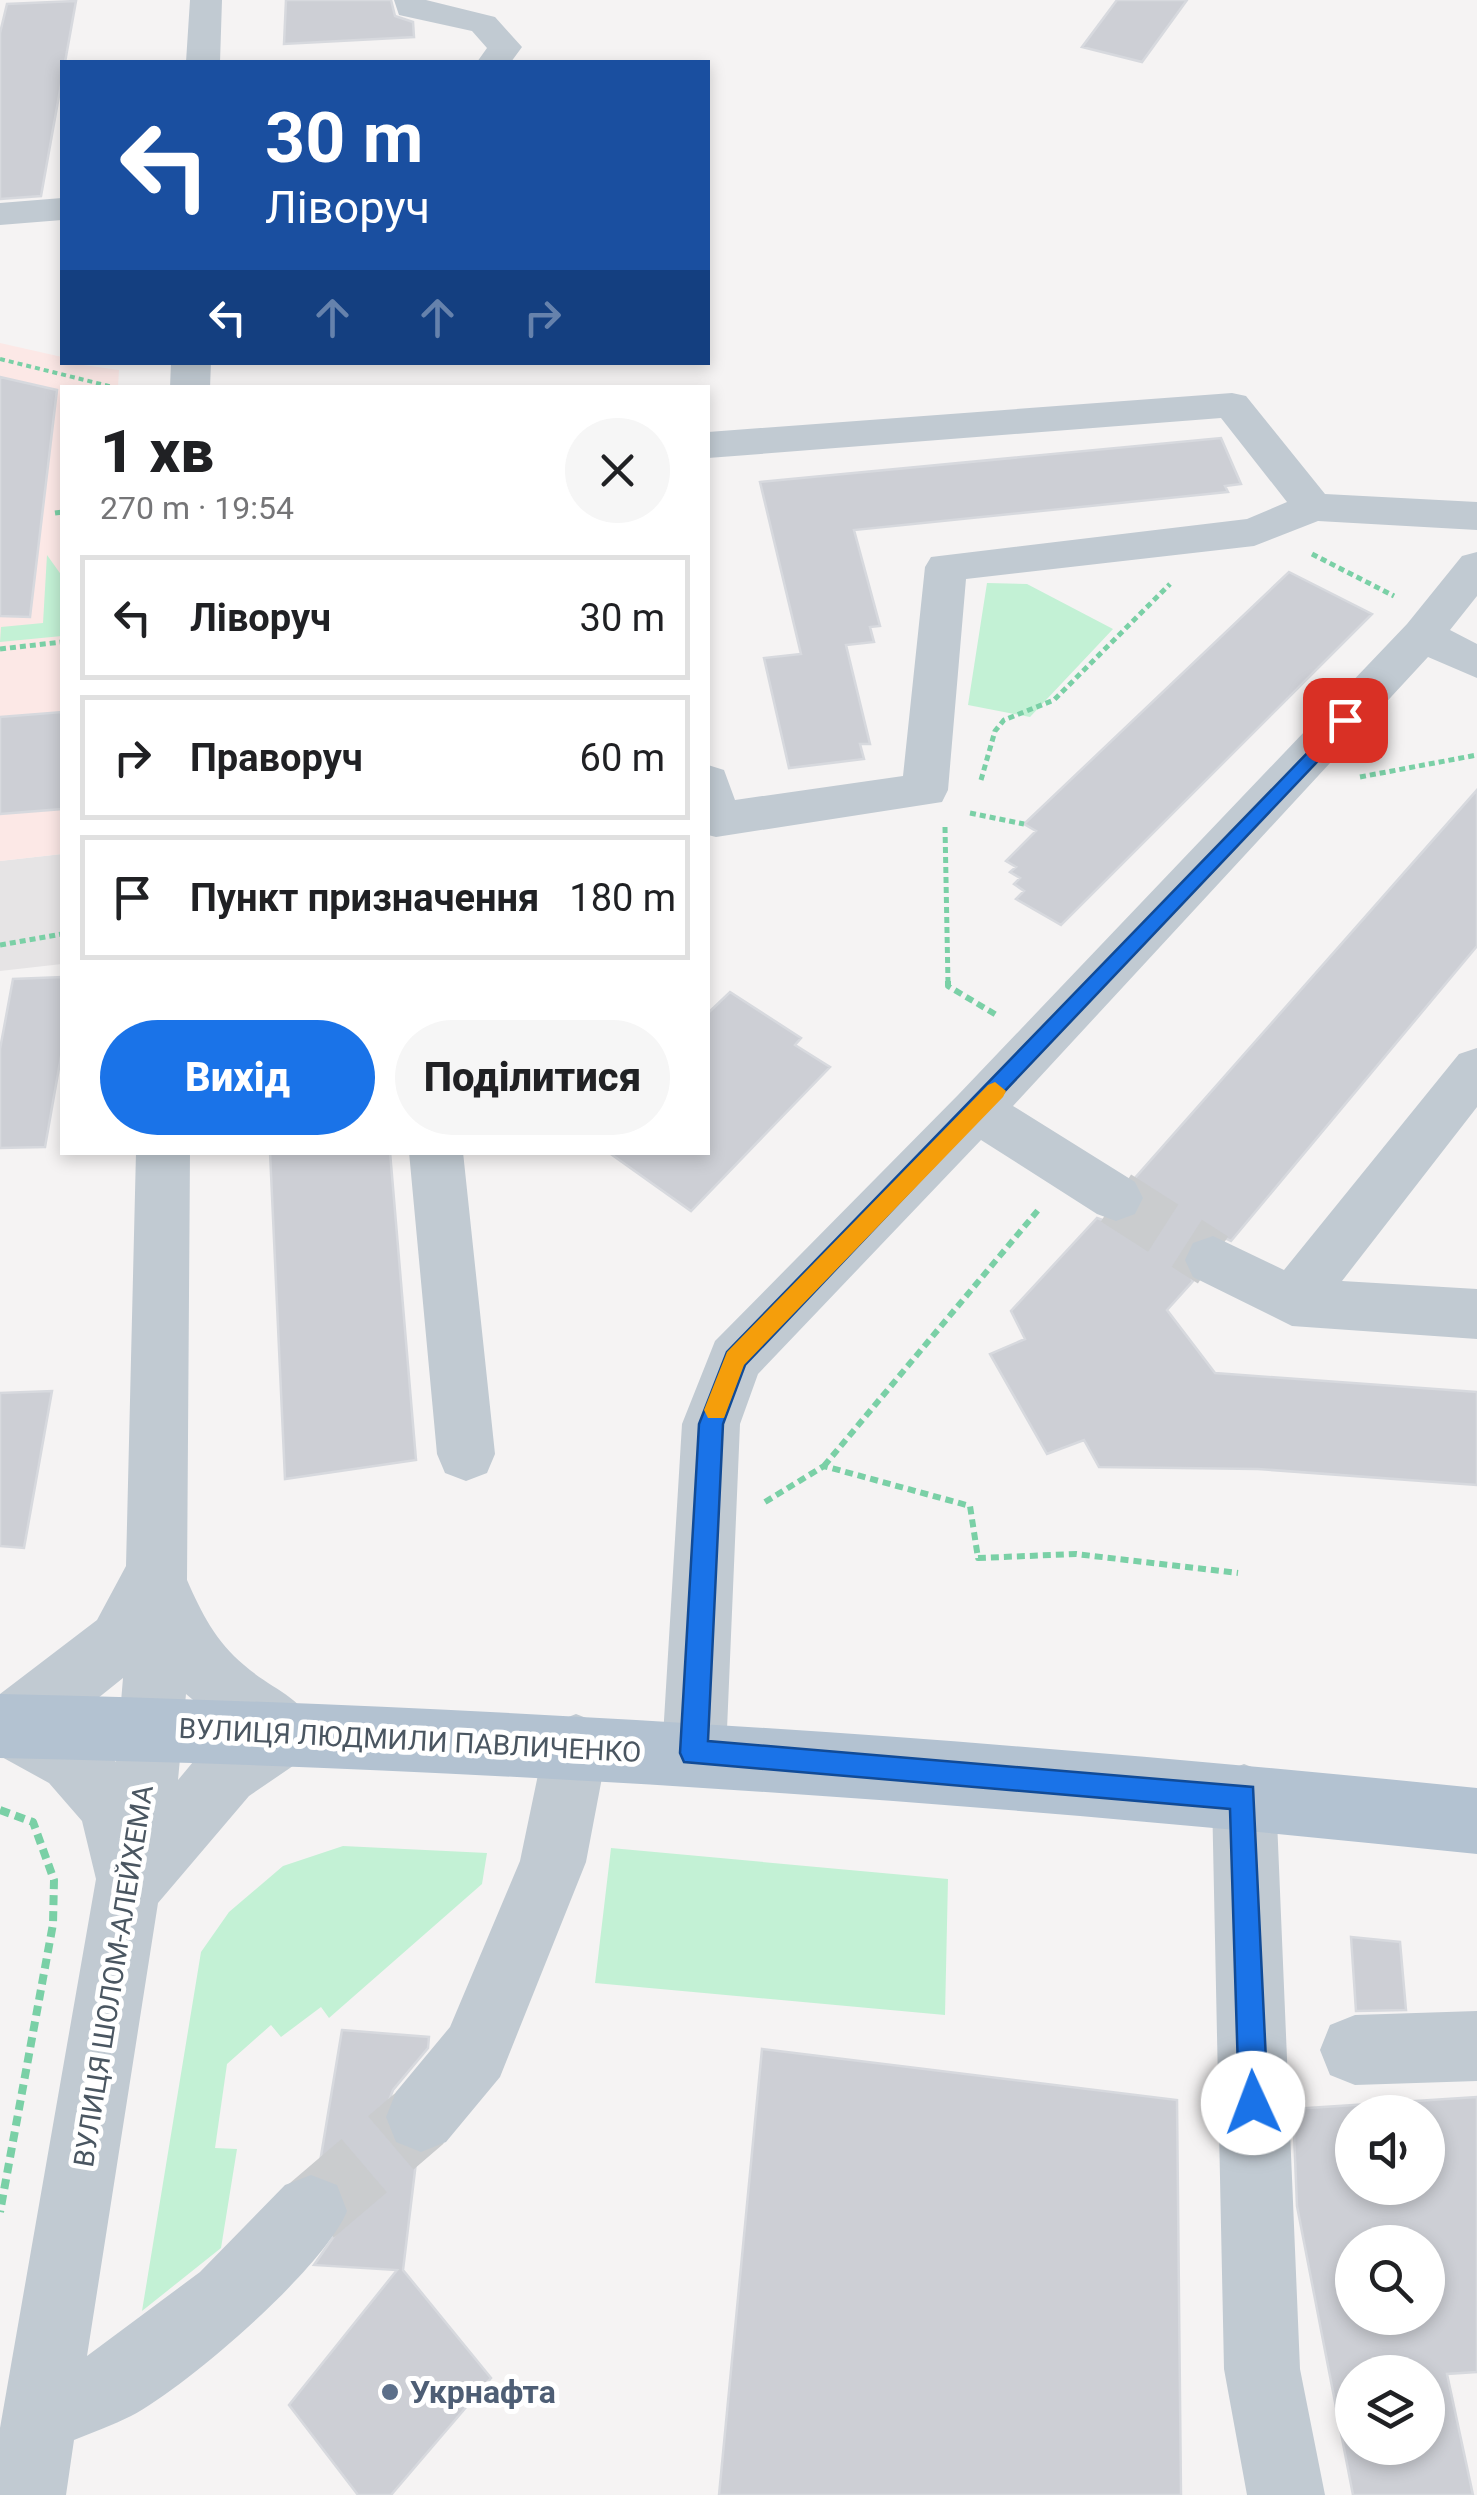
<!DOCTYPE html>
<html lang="uk">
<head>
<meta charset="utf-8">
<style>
	:root { --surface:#fff; --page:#f6f6f6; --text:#202124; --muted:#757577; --line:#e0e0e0; --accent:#1a73e8 }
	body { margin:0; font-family:Roboto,sans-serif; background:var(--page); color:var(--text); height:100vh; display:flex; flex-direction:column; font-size:38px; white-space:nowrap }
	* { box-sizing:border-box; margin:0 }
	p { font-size:32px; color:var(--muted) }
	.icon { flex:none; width:55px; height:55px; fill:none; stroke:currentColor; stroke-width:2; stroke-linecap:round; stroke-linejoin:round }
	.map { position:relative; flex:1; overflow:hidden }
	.drawer { position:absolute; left:60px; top:385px; width:650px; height:770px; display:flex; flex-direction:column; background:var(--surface); border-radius:0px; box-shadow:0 5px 15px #0003 }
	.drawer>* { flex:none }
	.banner { position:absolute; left:60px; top:60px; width:650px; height:305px; border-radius:0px; box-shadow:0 5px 15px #0003; background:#1a4fa0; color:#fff; overflow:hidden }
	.controls { position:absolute; left:1335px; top:2095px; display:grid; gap:20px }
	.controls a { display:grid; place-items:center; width:110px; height:110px; border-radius:50%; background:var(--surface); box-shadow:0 5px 15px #0003; font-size:50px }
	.pin { position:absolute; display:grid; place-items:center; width:85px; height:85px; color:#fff; margin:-42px; border-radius:20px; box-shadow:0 5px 15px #0006 }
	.me { position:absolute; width:110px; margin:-55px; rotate:358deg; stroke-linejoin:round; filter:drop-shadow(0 0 8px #0008) }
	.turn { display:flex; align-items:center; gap:35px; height:210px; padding:0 40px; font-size:45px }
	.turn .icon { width:130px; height:130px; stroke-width:2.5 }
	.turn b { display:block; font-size:70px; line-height:85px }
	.lanes { display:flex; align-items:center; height:95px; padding:0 40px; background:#0003; justify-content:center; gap:50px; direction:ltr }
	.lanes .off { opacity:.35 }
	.round { display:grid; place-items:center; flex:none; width:105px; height:105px; border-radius:52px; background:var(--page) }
	.headline { display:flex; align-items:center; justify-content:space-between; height:170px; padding:0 40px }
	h1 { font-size:60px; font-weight:800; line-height:75px }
	.action { display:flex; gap:20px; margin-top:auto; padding:20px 40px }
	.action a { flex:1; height:115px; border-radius:60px; background:var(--accent); color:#fff; font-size:40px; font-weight:800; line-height:115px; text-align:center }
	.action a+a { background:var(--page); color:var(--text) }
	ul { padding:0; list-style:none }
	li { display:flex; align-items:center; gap:30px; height:125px; margin:0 20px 15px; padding:0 20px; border:5px solid var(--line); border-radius:0px }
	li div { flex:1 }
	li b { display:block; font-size:38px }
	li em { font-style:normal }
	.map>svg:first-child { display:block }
</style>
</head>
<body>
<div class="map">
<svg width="1477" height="2495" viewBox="0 0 1477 2495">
	<rect width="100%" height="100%" fill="#f5f3f3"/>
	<path fill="#e6e4e5" d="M62,854V964L0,971V861Z"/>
	<path fill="#fce8e6" d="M0,343L62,357V362L119,370L118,387L62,388V854L0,861Z"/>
	<path fill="#c3f1d5" d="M47,555L62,576V636L0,642L1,627L43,623Z
		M987,583L1027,584L1113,629L1030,717L968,705Z
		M343,1846L487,1853L482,1884L329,2018L321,2007L281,2037L271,2025L227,2064L215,2148L237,2149L221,2248L142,2311L201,1952L229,1912L283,1866Z
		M611,1848L948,1879L945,2015L595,1983Z"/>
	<path fill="#cdcfd5" stroke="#d7d9de" stroke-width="2.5" fill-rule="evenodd" d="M286,0H391L395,16L413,22L414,37L284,44Z
		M1117,0H1187L1142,62L1082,47Z
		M76,1L41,196L0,199V33L7,4Z
		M0,377L57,390L30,617L0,616Z
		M1221,438L1241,484L1225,486L1228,492L854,530L880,626L870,627L874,642L846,645L870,744H860L864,759L789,768L764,658L801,654L760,482Z
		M1289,572L1372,614L1061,925L1016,899L1024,891L1014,884L1020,878L1010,872L1016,867L1006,861L1036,831L1024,824Z
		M62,712V809L0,814V717Z
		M1477,790V946L1231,1241L1212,1232L1190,1241L1182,1262L1193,1281L1167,1310L1215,1373L1477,1392V1485L1258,1469L1099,1467L1084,1440L1047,1454L990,1354L1025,1339L1011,1311L1097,1218L1117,1225L1138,1216L1146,1196L1135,1178Z
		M62,977V1051L45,1147L0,1148V1049L13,979Z
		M730,992L801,1038L795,1045L830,1067L691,1211L608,1152H708V1013Z
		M270,1152H390L416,1460L285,1479Z
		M52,1391L24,1548L0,1546V1393Z
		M1351,1937L1400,1942L1406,2010L1356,2011Z
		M342,2030L429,2037L428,2048L393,2090L383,2116L393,2143L417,2154L403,2270L491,2378L391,2495H358L289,2405L397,2270L314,2265L350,2213L340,2184L318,2174Z
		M762,2049L1177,2100L1181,2495H719Z
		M1477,2097V2372L1447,2374L1473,2495H1353L1297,2206L1293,2109ZM1352,2112H1428V2188H1352ZM1352,2242H1428V2318H1352ZM1352,2372H1428V2448H1352Z"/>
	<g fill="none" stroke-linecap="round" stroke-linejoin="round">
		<path stroke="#caccce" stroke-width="56" stroke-dasharray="56 28" stroke-linecap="butt" d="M1116,1198L1213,1260"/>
		<path stroke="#caccce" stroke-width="70" stroke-dasharray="70 35" stroke-linecap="butt" d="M311,2211L421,2117"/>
		<path stroke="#7ad0a6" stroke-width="4" stroke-dasharray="5 4" stroke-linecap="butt" d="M0,359L117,388"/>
		<path stroke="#7ad0a6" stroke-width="5" stroke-dasharray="6 4" stroke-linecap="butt" d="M55,513L62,512
			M1312,554L1394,596
			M0,649L62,642
			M1360,777L1477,755
			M981,780L995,731L1004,720L1054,700L1170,584
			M970,813L1024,824
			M945,827L948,983
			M0,945L62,934"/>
		<path stroke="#7ad0a6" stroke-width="6" stroke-dasharray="8 5" stroke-linecap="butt" d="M948,981V986L998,1016
			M824,1466L1039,1209
			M765,1502L824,1466L970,1506L978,1558L1076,1554L1238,1573"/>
		<path stroke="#7ad0a6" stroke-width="8" stroke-dasharray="10 6" stroke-linecap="butt" d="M0,1810L33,1822L54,1880L53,1924L0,2212"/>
		<path fill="#c1cad2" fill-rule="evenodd" d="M190,0H222L220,62H186Z
			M394,0H426L495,17L522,47L511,62H477L487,48L472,31L399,15Z
			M62,198V220L0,225V203Z
			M171,362H211L210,388H170Z
			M1232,393L1246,396L1325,494L1477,502V530L1318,521L1254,546L966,579L948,790L942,802L716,837L708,835V765L724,770L735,800L903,776L925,567L931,557L1247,519L1287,502L1221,418L708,458V432Z
			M1477,552V596L1450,630L1477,644V678L1428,657L1013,1106L1135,1182L1143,1198L1135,1214L1116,1221L1097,1214L981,1140L758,1374L740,1424L726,1753L717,1776L694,1785L671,1776L662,1753L682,1424L715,1341L958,1095L1407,624L1462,556Z
			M1477,1048V1107L1342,1281L1477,1289V1339L1292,1326L1193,1277L1185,1260L1193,1243L1213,1236L1284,1270L1459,1054Z
			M136,1152H190L187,1580C201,1612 216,1642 244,1665C272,1690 303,1696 318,1733L309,1755L249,1796L158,1903L87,2356L200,2272L285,2185L311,2175L337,2185L347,2211C324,2268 188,2386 131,2416C113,2425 93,2432 74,2440L66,2495H0V2428L96,1879L82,1821L49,1783L0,1756V1694L97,1620L126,1566ZM123,1678L116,1762L95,1737L67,1723ZM186,1694L231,1732L203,1750L178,1780Z
			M409,1152H463L495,1454L487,1473L466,1481L445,1473L437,1454Z
			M576,1714L599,1723L608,1746L586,1862L500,2077L446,2142L421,2152L396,2142L386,2117L396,2092L450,2027L520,1861L544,1746L553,1723Z
			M1244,1764L1267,1773L1276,1796L1300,2369L1325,2495H1247L1224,2369L1212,1796L1221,1773Z
			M1477,2011V2081L1355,2085L1330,2075L1320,2050L1330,2025L1355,2015Z"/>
		<path fill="#b3c2d1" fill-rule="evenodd" d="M0,1694C494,1705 985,1738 1477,1788V1854C986,1802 494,1768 0,1758Z"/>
	</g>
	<path fill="#1a73e8" stroke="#114b97" stroke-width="2.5" d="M1345,714L1355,720L1352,725L745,1365L723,1424L708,1741L1253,1787L1268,2103L1264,2113L1253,2117L1243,2113L1239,2103L1230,1809L684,1762L680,1753L699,1424L727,1352Z"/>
	<path fill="#f59e0b" d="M995,1082L1006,1091L1003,1097L744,1365L724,1418H708L704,1410L727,1352L988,1085Z"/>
	<circle fill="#5c6f8a" stroke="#fff" stroke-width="4" cx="390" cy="2392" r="10"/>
	<g text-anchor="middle" stroke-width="10" stroke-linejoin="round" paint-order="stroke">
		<g font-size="28" fill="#4a5661" stroke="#fff">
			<text transform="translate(410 1740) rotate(3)" y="10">ВУЛИЦЯ ЛЮДМИЛИ ПАВЛИЧЕНКО</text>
			<text transform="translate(113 1976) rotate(-81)" y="10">ВУЛИЦЯ ШОЛОМ-АЛЕЙХЕМА</text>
		</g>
		<g font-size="32" font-weight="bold" fill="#4e5e75" stroke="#fff" text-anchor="start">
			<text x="410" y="2403">Укрнафта</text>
		</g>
	</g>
</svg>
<div class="controls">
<a><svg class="icon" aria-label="sound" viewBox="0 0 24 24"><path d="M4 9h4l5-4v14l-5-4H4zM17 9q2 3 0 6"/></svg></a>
<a><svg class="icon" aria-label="search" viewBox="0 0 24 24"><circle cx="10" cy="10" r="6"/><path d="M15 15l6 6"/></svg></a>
<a><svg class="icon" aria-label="layers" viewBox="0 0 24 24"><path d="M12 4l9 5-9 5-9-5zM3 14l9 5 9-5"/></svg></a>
</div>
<div class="pin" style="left:1345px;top:720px;background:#d93025"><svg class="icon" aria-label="arrive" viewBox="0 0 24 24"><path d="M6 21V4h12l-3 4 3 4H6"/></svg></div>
<svg class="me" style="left:1253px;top:2103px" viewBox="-20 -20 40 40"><circle r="19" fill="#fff"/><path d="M0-13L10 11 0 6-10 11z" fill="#1a73e8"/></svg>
<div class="banner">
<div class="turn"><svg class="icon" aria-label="left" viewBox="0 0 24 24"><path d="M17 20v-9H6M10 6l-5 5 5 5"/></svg><div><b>30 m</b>Ліворуч</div></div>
<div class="lanes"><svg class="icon" aria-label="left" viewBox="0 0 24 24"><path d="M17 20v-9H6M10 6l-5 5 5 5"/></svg><svg class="icon off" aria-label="ahead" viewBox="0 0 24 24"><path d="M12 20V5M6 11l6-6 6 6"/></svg><svg class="icon off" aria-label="ahead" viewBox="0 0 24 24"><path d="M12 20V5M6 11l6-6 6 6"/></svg><svg class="icon off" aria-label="right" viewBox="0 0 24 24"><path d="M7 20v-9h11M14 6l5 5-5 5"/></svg></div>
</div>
<section class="drawer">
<div class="headline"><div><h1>1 хв</h1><p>270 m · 19:54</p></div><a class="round"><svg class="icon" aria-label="close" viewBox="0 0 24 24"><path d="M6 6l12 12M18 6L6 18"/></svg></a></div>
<ul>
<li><svg class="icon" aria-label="left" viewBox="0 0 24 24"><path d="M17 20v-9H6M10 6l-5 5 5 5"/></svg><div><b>Ліворуч</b></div><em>30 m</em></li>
<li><svg class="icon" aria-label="right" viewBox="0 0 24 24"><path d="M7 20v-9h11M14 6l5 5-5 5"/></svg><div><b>Праворуч</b></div><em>60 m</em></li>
<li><svg class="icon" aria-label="arrive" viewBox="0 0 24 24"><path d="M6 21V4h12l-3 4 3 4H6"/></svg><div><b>Пункт призначення</b></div><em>180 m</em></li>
</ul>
<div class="action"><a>Вихід</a><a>Поділитися</a></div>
</section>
</div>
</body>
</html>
